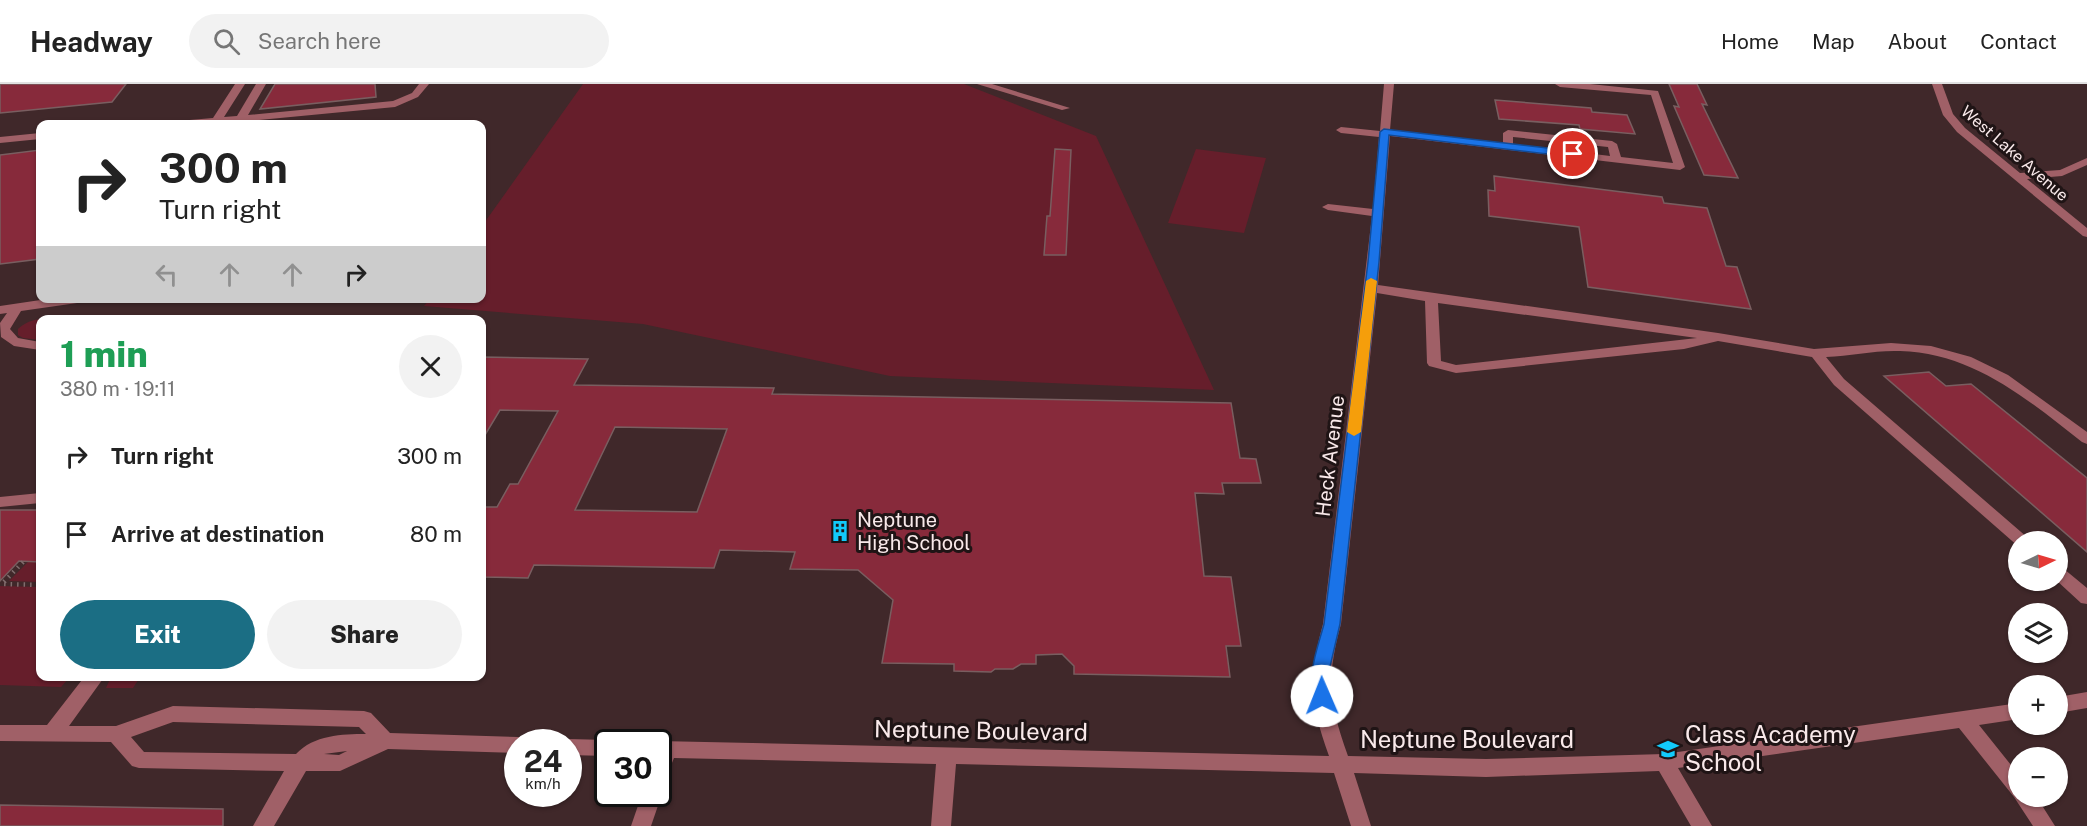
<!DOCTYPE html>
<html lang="en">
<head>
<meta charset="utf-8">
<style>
	:root { --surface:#fff; --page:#f2f2f2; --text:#222; --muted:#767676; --line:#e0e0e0; --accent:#1b6e84 }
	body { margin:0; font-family:"Public Sans",sans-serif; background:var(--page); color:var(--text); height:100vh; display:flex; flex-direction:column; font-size:22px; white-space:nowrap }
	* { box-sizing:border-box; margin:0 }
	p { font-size:20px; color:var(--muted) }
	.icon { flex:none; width:33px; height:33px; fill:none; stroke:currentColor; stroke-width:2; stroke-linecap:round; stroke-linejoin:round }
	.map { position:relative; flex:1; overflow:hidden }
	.details { position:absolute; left:36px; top:231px; width:450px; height:366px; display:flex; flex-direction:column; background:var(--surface); border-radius:12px; box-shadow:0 2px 4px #0004 }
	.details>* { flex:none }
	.banner { position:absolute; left:36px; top:36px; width:450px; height:183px; border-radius:12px; box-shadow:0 2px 4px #0004; background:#fff; color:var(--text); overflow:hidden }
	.needle { width:39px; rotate:85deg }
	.controls { position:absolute; left:2008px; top:447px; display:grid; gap:12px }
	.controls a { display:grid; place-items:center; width:60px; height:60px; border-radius:50%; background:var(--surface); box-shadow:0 2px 4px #0004; font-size:30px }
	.speed { position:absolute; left:504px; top:645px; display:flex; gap:12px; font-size:30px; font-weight:700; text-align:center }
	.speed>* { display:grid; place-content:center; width:78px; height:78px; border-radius:50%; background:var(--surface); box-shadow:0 2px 4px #0004; line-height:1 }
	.speed small { font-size:15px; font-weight:400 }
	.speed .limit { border:3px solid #111; border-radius:9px; background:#fff; color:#111 }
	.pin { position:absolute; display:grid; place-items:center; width:51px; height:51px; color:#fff; margin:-26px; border:3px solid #fff; border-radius:50%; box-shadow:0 2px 6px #0007 }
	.me { position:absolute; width:66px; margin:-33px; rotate:359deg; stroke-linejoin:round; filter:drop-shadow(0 0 4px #0008) }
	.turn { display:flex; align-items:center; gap:21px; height:126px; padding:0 24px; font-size:27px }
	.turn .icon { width:78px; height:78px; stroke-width:2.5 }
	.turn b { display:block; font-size:42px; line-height:51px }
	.lanes { display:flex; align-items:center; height:57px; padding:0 24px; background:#0003; justify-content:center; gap:30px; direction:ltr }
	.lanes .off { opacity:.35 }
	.round { display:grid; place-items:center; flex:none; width:63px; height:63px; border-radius:32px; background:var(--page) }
	.summary { display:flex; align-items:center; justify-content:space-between; height:102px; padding:0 24px }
	h1 { font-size:36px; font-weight:800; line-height:45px; color:#1e9e55 }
	.primary-button { display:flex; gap:12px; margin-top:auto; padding:12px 24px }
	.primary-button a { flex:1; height:69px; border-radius:36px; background:var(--accent); color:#fff; font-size:24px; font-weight:800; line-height:69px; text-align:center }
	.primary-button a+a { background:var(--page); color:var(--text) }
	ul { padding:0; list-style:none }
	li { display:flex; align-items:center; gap:18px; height:78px; padding:0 24px }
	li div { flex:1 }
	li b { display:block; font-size:22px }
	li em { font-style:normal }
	header { display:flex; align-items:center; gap:36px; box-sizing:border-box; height:84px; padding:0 30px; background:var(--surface); border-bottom:2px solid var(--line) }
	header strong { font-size:28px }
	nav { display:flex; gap:33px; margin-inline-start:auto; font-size:21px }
	.search { width:420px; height:54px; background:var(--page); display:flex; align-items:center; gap:15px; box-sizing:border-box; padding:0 21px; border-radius:33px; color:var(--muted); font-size:22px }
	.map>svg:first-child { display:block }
</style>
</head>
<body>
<header>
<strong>Headway</strong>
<div class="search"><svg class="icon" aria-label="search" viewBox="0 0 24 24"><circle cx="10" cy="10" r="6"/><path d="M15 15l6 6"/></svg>Search here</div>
<nav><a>Home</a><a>Map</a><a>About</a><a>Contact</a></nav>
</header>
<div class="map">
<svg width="2087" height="742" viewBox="0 0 2087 742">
	<rect width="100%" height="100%" fill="#40282a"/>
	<path fill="#661e2b" d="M583,0H964L1096,52L1214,306L890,292L643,240L424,222L430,215L482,214V142Z
		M1196,65L1266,74L1244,149L1168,139Z
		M50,234L58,235L40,236V256L23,254L18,251V245C27,236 38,235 50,234Z
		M28,478H40V498L9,497Z
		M0,502L40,503V592L70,593L61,603L0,601Z
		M111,593V592L140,593L133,604H106Z"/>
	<path fill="#872a3b" stroke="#795e60" stroke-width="1.5" fill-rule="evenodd" d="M0,0H126L112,18L0,29Z
		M275,0H375L376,13L260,25Z
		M1669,0H1697L1707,21L1702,20L1738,94L1704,91L1674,22L1679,23Z
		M1495,16L1591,24L1592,28L1627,31L1635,50L1580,45L1579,41L1499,35Z
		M1055,65L1071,66L1066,171H1044L1047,132H1050Z
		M40,66V175L0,180V71Z
		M1494,92L1662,113L1664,119L1707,124L1726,182L1737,183L1751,225L1588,203L1579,143L1489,132L1488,106L1495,107Z
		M482,273L588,275L574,301L774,304L772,310L1231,319L1240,374L1256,375L1261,399H1222L1224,410L1195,409L1204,492L1231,493L1241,562H1226L1230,593L1074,590V582L1062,570L1036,571V580H1021L1013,585H995L991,588L954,587V580L882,579L893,516L858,486L790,485L795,468L720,466L714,484L534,481L528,494L482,493V423H497L510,400H518L558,327L500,326L482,356ZM615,343L727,345L697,428L575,426Z
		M1929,288L1946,302L1971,300L2087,394V468L1884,292Z
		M0,426H40V478L19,477L0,497Z
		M0,721L223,725V742H0Z"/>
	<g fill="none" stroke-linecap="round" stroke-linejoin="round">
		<path stroke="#816c6d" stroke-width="4.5" stroke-dasharray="1.5 5" stroke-linecap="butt" d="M23,478L2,500L40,501"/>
		<path fill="#a06067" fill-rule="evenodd" d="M235,0H245L224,33L237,32L256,0H266L248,31L393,17L412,9L419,0H429L418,13L395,23L216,40H173L178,37L213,34Z
			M977,0H992L1070,24L1062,26Z
			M1384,0H1394L1390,46L1503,59V49L1508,46L1612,57L1617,60L1621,73L1673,79L1651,11L1560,3L1555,0H1590L1658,7L1685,83L1680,86L1390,52L1378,201L1718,249L1814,265L1891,259L1931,262L1971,273L2008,291L2087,348V360L2082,358C2027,315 1973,269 1900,267C1875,266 1851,272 1826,273L1844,295L2028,454L2030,458H2019V463L1834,301L1812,273L1718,257L1684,265L1456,289L1429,282L1427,279L1425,217L1377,209L1341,540C1326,594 1329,619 1348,672L1486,675L1664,670L2019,619V635L1979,641L2019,691V712H2036L2055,742H2033L2014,713L1959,644L1678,684L1712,742H1691L1659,687L1486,693L1354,689L1371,742H1351L1334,689L956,680L951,742H931L936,680L674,674L665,696L658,698V658H653L658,657L1329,672C1310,619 1308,594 1323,540L1372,132L1328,126L1322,123L1328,120L1373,125L1379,53L1341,49L1336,46L1341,43L1380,47ZM1513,53L1608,63L1610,72L1513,60ZM1438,219L1697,254L1456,281L1441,277Z
			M1932,0H1942L1953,30L1965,44L2020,89L2060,86L2087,74V81L2062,92L2027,95L2087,144V153L2083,152L1957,48L1943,31Z
			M40,49V55L0,59V53Z
			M54,214H90L84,218L21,227L10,245L18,254L40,258V266L14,262L1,253L0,239L7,229L0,230V222Z
			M40,409V419L0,423V413Z
			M2058,483L2064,485L2087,504V520L2081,519L2056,496H2058Z
			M85,592H105L69,642H116L173,622L364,627L371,629L390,649L518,653L525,655L526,658H518V669L388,665L340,687H306L274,742H253L284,687L139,684L132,682L111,658L0,657V641H47ZM173,638L359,643L366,650C342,650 314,651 296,670L144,668L131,653ZM347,667L339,671L324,670Z
			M2087,608V624L2058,629V613Z
			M568,655L608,656L615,658H608V672L568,671V658H560Z
			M658,704L662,710L651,742H631L642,710H658Z"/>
	</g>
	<path fill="#1a73e8" stroke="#114b97" stroke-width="1.5" d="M1384,45L1573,67L1578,70L1573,73L1389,51L1379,178L1340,540L1329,587L1331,612L1328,617L1322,619L1316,617C1305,594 1318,563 1324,540L1368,178L1380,48Z"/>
	<path fill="#f59e0b" d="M1371,194L1377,197L1361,348L1354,352L1347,348L1366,197Z"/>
	<defs>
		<symbol id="building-bare" viewBox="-9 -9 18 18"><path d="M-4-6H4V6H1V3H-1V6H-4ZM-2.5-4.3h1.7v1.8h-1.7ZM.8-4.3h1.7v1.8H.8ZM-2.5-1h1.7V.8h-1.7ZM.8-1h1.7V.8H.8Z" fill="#12cafb" stroke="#1f1415" stroke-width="2.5" paint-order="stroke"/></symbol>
		<symbol id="school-bare" viewBox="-9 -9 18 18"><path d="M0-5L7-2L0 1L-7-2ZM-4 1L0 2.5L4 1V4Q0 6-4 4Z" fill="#12cafb" stroke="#1f1415" stroke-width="2.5" paint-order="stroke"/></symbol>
	</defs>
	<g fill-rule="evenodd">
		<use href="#building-bare" x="825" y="432" width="30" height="30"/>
		<use href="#school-bare" x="1653" y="650" width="30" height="30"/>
	</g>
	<g text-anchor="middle" stroke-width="6" stroke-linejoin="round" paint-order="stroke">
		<g font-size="16" fill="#f9e9ea" stroke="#1f1415">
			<text transform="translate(2015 69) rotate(41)" y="6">West Lake Avenue</text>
		</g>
		<g font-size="20" fill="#f9e9ea" stroke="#1f1415">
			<text transform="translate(1330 372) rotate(-83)" y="7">Heck Avenue</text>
		</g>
		<g font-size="20" fill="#f9e9ea" stroke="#1f1415" text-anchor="start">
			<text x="857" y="443">Neptune<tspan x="857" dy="23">High School</tspan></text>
		</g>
		<g font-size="24" fill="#f9e9ea" stroke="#1f1415">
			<text transform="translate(981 647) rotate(1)" y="8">Neptune Boulevard</text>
			<text x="1467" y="664">Neptune Boulevard</text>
		</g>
		<g font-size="24" fill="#f9e9ea" stroke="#1f1415" text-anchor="start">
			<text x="1685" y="659">Class Academy<tspan x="1685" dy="28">School</tspan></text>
		</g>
	</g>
</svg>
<div class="controls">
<a><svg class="needle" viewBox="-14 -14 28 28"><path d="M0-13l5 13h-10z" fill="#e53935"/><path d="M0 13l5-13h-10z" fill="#767676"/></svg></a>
<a><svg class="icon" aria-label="layers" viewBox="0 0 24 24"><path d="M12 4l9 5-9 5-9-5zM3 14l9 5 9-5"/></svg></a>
<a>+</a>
<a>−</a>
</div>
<div class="speed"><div>24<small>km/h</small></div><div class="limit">30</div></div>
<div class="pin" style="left:1573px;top:70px;background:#d93025"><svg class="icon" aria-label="arrive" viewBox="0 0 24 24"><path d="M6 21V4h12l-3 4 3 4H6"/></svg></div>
<svg class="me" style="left:1322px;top:612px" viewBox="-20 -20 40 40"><circle r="19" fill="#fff"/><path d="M0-13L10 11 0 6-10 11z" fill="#1a73e8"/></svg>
<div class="banner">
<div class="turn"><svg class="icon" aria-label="right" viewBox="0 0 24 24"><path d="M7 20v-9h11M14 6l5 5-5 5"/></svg><div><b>300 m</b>Turn right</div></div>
<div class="lanes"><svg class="icon off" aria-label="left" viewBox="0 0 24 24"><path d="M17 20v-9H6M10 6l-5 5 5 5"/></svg><svg class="icon off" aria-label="ahead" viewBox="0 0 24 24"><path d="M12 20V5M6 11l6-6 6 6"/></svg><svg class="icon off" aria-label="ahead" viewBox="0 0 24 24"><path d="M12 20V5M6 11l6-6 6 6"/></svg><svg class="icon" aria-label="right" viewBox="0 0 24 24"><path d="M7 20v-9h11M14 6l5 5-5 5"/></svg></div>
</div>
<section class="details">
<div class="summary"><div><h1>1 min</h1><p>380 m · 19:11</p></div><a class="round"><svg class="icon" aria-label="close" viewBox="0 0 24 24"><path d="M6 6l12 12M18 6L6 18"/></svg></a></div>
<ul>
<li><svg class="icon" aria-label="right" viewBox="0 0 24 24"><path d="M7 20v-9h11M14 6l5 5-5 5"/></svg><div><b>Turn right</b></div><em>300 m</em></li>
<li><svg class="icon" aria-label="arrive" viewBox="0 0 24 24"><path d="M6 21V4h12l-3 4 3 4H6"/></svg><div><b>Arrive at destination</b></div><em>80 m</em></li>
</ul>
<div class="primary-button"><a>Exit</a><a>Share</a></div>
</section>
</div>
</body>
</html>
